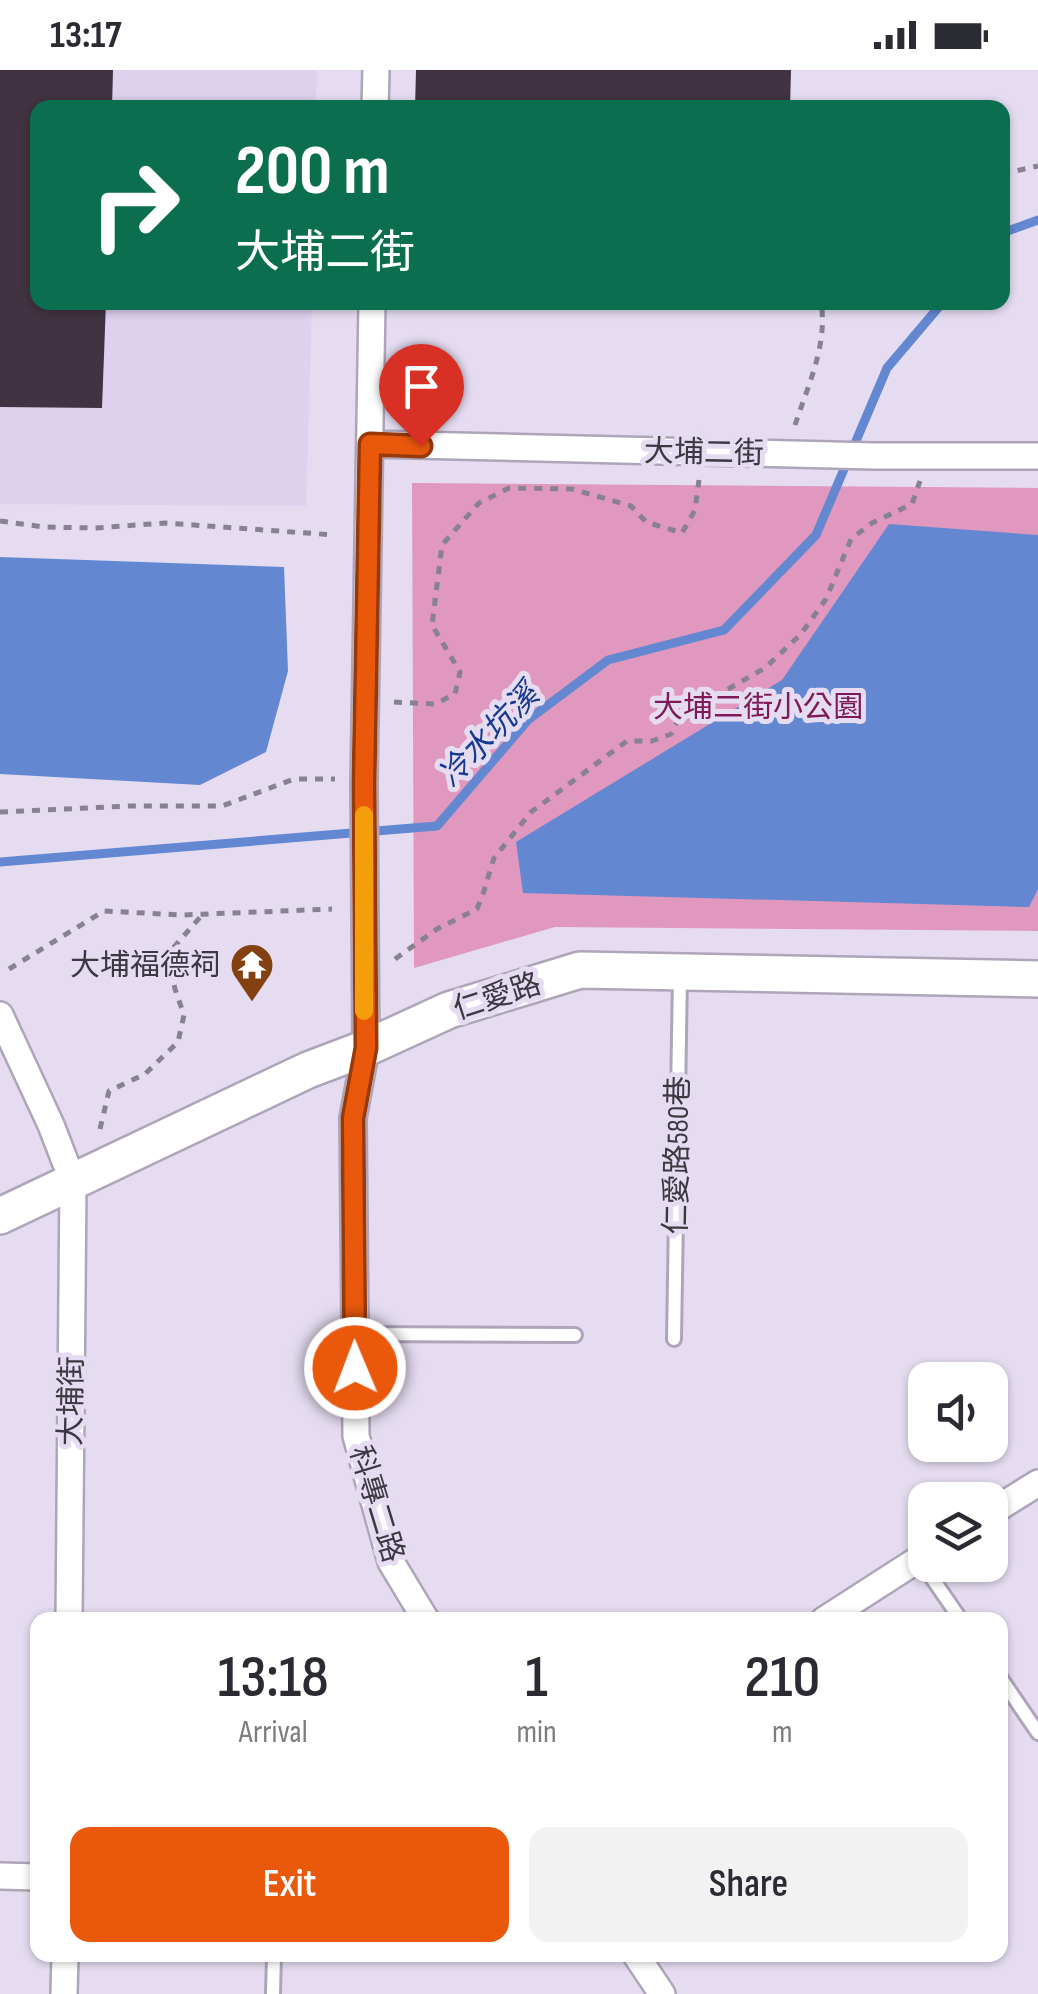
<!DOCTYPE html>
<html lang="en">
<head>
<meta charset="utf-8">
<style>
	:root { --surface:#fff; --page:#f2f2f3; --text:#2b2b33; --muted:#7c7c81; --accent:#ea580c }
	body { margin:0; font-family:"Sofia Sans Condensed","Noto Sans TC",sans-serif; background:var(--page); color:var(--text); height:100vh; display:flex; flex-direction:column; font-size:38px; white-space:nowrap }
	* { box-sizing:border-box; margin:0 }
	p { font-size:32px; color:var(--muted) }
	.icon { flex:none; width:55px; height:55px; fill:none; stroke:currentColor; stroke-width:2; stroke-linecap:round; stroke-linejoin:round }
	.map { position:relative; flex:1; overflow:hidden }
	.sheet { position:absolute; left:30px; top:1542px; width:978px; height:350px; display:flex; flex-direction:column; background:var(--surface); border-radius:20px; box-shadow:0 2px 8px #0004 }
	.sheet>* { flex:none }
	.hud { position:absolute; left:30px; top:30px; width:980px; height:210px; border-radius:20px; box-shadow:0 2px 8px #0004; background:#0b6e4f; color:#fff; overflow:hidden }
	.buttons { position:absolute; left:908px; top:1292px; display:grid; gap:20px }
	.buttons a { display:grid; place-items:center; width:100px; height:100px; border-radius:20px; background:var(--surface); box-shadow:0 2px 8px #0004; font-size:50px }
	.pin { position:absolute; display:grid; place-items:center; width:85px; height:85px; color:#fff; margin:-102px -42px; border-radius:50% 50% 50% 0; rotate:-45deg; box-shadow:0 0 10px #0007 }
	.pin .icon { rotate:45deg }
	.me { position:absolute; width:110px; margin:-55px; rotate:359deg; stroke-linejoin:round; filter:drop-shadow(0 0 8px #0008) }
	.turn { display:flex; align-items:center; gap:35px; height:210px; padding:0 40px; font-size:45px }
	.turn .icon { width:130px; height:130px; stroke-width:2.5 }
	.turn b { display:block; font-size:70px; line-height:85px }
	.eta { display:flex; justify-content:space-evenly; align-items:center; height:170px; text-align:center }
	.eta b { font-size:60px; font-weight:600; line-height:70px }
	.primary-button { display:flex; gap:20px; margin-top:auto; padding:20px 40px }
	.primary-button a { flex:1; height:115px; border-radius:20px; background:var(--accent); color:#fff; font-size:40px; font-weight:600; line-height:115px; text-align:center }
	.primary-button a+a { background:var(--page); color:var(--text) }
	.status { display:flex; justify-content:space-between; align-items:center; height:70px; padding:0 50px; background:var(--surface); direction:ltr }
	.status svg { height:28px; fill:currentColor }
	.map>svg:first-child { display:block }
</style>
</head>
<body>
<div class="status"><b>13:17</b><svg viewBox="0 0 49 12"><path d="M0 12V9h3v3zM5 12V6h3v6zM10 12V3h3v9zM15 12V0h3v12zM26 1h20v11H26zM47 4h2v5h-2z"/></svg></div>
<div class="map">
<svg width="1038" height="1924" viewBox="0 0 1038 1924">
	<rect width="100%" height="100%" fill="#e5dcf1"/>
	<path fill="#ddd1ed" d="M0,0H317L316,37L38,38V232L312,233L306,436L0,434Z"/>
	<path fill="#e198be" d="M412,413L1038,418V861L555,857L414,898Z"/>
	<path fill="#6387d1" d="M889,454L1038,465V819L1029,837L523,823L516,772L782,610Z
		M0,487L284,497L288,601L266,682L200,715L0,704Z"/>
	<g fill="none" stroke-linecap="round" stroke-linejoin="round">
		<path stroke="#6387d1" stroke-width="9" d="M1002,163L1038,150
			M0,792L437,756L528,650L608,590L724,560L816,465L887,298L943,232"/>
	</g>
	<path fill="#413341" d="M0,0H113L112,38H38V232H106L102,338L0,337Z
		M416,0H791L790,38H415Z"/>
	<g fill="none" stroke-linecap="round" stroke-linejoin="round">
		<defs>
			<path id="lane" d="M355,1264L575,1265
				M674,1269L680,906
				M919,1489L961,1550
				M1000,1607L1038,1663
				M273,1924L274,1885"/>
			<path id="street" d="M375,38L376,0
				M372,232L364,713L366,978L353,1048L356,1366L391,1492L426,1550
				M370,374L873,386H1038
				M0,945L51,1055L73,1112L69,1550
				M990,1443L1038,1413
				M824,1550L925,1485
				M0,1806L38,1807
				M636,1885L662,1924
				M64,1924L65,1885"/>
			<path id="secondary" d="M0,1146L308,1000L366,978L449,940L580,900L1038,909"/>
		</defs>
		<use href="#lane" stroke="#aea5b9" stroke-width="18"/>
		<use href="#street" stroke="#aea5b9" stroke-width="30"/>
		<use href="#secondary" stroke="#aea5b9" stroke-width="40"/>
		<path stroke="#888290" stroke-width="5" stroke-dasharray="8 8" stroke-linecap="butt" d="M1002,104L1038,96
			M795,355C808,315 828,275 821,232
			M0,451L44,457L95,458L165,453L335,465
			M394,632L435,634L455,624L460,602L432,555L442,475L479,433L509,418L572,419L631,436L646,452L682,463L695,440L699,410
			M0,742L129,736H222L294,709H335
			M395,889L437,859L477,839L483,824L494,788L531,742L627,671H652L671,664L677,652L688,642L765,598L801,564L826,529L851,469L872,453L912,434L920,411
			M9,899L104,841L182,845L332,839
			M100,1059L109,1021L145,1004L178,972L184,945L175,919L168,884L202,845"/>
		<use href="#lane" stroke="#fff" stroke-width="12"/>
		<use href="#street" stroke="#fff" stroke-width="25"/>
		<use href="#secondary" stroke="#fff" stroke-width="35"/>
	</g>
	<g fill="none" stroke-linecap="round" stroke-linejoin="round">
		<defs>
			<path id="route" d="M355,1298L353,1048L366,978L364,713L370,374L421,376"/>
		</defs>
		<use href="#route" stroke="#983908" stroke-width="25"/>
		<use href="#route" stroke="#ea580c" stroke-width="18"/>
		<path stroke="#f59e0b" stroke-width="18" d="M364,941V745"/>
	</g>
	<defs>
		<symbol id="temple-pin" viewBox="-11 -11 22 30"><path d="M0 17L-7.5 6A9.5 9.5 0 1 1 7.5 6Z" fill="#834011" stroke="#e5dcf1"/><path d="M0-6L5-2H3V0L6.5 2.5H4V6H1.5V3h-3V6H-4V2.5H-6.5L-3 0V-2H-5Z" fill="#fff"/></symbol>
	</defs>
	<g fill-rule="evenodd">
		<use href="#temple-pin" x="227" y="870" width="50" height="68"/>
	</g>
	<g text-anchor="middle" stroke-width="10" stroke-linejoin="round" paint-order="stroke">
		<g font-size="30" fill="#3c3841" stroke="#e5dcf1">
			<text transform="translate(704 382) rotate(1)" y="10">大埔二街</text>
			<text transform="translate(497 926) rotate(-18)" y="10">仁愛路</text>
			<text transform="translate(677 1085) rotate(-89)" y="10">仁愛路580巷</text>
			<text transform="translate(71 1331) rotate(-89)" y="10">大埔街</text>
			<text transform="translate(377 1434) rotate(73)" y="10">科專二路</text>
		</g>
		<g font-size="30" fill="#7f1a59" stroke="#e5dcf1">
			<text x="758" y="647">大埔二街小公園</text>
		</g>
		<g font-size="30" fill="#3c3841" stroke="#e5dcf1" text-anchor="end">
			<text x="220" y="905">大埔福德祠</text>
		</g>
		<g font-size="32" font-style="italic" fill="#15398f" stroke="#e5dcf1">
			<text transform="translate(488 665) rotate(-46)" y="11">冷水坑溪</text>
		</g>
	</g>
</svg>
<div class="buttons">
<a><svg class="icon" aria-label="sound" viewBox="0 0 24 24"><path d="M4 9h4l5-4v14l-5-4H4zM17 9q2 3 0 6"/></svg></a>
<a><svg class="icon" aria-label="layers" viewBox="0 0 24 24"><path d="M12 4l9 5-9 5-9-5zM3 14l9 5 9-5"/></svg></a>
</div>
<div class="pin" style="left:421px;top:376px;background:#d93025"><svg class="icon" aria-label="arrive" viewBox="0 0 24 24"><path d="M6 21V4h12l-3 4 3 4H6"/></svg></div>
<svg class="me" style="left:355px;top:1298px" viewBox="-20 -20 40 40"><circle r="17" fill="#ea580c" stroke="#fff" stroke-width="3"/><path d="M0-11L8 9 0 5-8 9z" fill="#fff"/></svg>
<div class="hud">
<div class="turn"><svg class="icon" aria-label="right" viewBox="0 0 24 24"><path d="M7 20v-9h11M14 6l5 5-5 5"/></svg><div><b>200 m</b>大埔二街</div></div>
</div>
<section class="sheet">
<div class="eta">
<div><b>13:18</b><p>Arrival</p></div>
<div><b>1</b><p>min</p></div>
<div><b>210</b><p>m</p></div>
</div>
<div class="primary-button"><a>Exit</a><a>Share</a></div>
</section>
</div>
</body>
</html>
